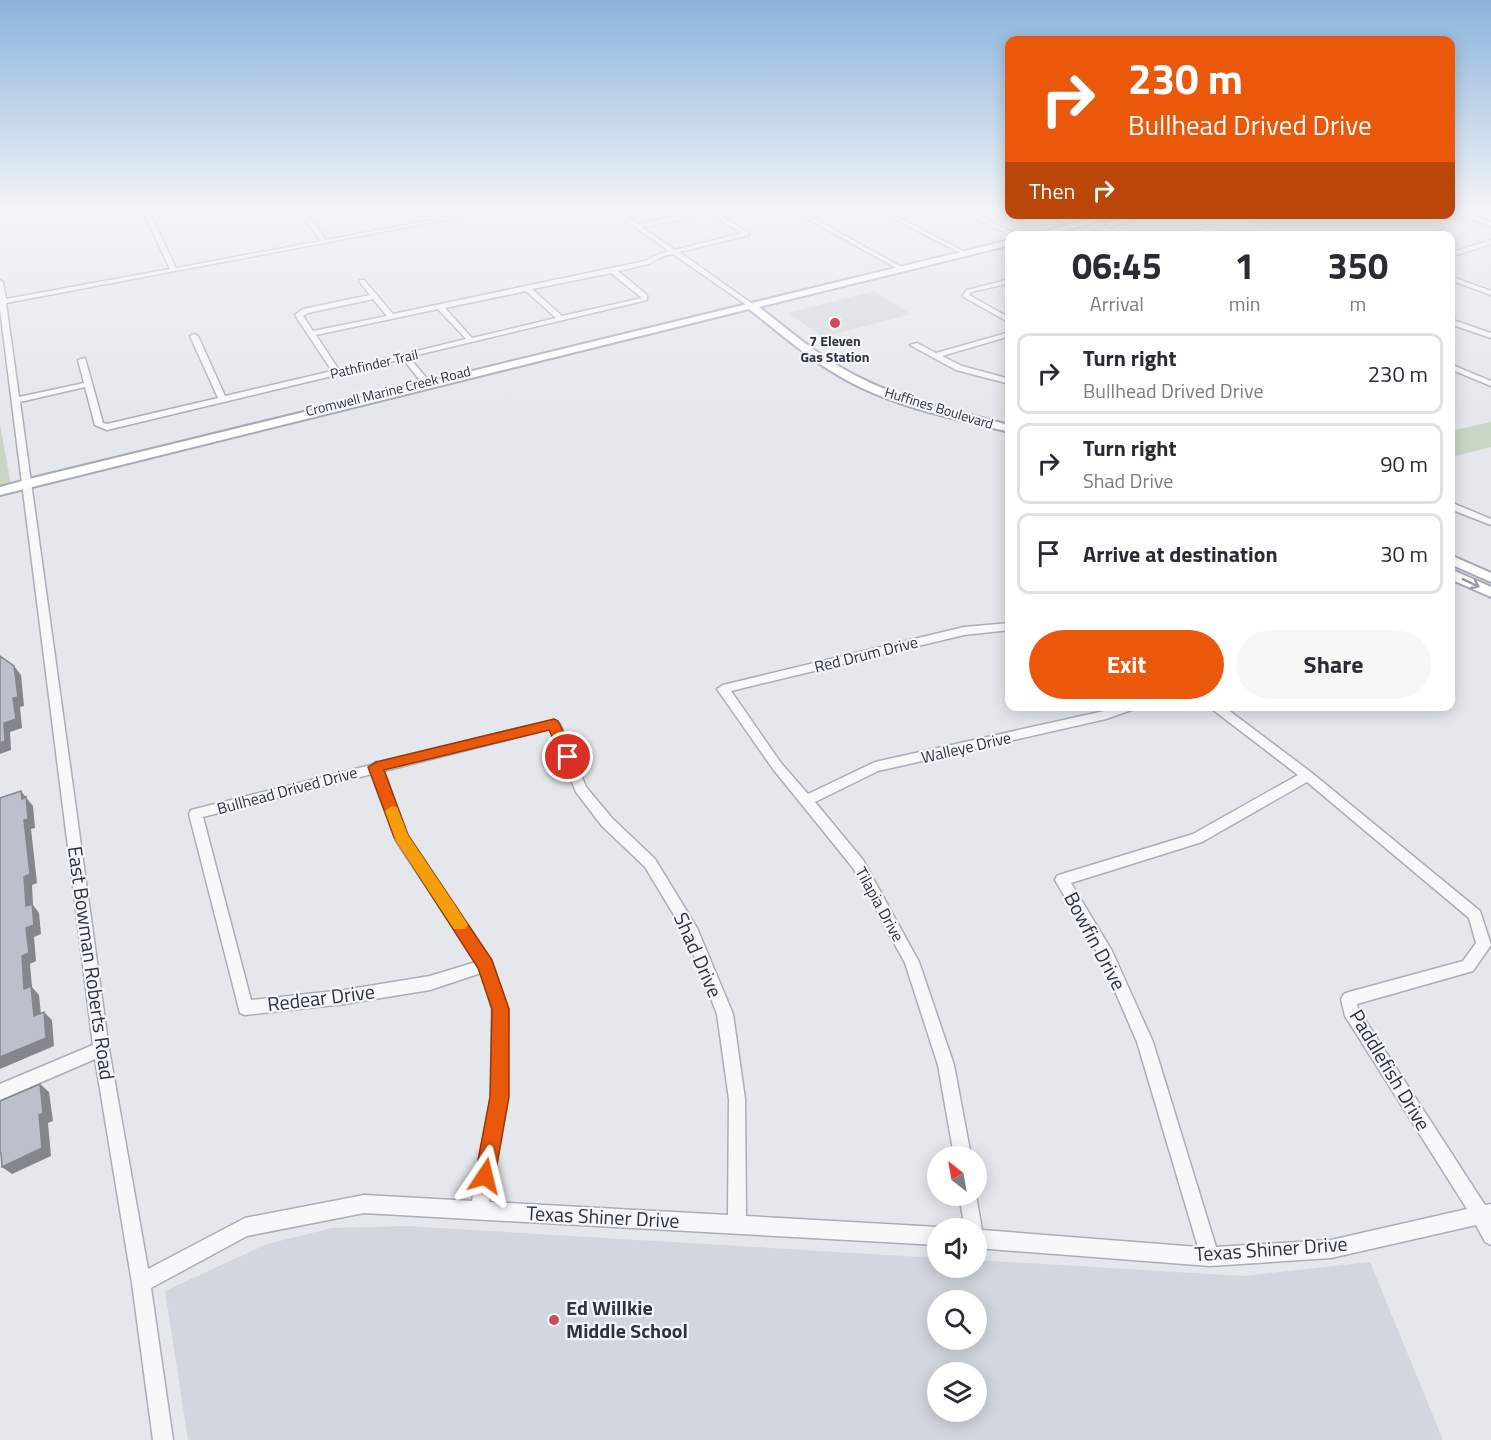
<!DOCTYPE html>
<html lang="en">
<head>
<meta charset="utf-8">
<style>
	:root { --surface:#fff; --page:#f7f7f7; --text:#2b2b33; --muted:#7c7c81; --line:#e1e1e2; --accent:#ea580c }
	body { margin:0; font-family:"Titillium Web",sans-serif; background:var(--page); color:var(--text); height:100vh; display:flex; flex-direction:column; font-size:22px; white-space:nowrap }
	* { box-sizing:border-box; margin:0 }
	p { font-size:20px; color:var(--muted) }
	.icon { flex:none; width:33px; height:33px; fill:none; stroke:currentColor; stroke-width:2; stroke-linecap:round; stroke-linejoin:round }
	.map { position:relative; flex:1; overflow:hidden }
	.details { position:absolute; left:1005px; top:231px; width:450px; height:480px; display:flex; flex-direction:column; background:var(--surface); border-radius:12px; box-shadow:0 3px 15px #0003 }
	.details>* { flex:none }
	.hud { position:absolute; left:1005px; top:36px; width:450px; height:183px; border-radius:12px; box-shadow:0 3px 15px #0003; background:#ea580c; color:#fff; overflow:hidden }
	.needle { width:39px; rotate:329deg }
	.buttons { position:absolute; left:927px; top:1146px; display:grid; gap:12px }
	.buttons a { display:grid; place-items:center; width:60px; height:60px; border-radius:50%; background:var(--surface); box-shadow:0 3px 15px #0003; font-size:30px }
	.pin { position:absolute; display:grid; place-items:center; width:51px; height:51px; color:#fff; margin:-26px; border:3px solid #fff; border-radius:50%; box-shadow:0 2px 6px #0007 }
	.me { position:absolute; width:66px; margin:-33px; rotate:10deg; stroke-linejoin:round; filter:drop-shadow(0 0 4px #0008) }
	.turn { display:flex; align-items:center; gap:21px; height:126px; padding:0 24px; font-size:27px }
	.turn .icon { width:78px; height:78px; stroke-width:2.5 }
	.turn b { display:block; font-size:42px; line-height:51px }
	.then { display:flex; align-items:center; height:57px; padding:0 24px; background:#0003; gap:12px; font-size:22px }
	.eta { display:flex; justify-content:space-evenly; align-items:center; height:102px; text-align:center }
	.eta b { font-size:36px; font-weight:700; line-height:42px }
	.action { display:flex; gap:12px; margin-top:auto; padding:12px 24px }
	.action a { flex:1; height:69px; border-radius:36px; background:var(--accent); color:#fff; font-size:24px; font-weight:700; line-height:69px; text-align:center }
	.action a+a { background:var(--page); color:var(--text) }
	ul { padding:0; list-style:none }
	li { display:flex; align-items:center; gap:18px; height:81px; margin:0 12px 9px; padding:0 12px; border:3px solid var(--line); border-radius:12px }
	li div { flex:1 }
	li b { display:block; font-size:22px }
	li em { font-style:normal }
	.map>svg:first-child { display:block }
</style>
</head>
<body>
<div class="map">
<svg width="1491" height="1440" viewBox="0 0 1491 1440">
	<rect width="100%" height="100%" fill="#e4e7ec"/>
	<path fill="#d2d6de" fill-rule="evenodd" d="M1450,214L1473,222L1427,235L1287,236L1231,215Z
		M874,291L911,314L823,337L788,313Z
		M406,1226L937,1258L938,1268H976L977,1260L1243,1276L1370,1262L1443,1440H188L165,1291L267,1244L332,1228ZM938,1300H976V1340H938ZM938,1372H976V1412H938Z"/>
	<path fill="#c9d6c5" d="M1491,422V447L1451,457V431Z
		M0,424L11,485L0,488Z"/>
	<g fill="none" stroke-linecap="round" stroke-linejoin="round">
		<defs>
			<path id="minor" d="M142,209H148L176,268L321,241L297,209H303L326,240L492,209H503L6,303L19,397L84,383L78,360L85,358L103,423L107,424L218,398L190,336L194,334L198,336L225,396L332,371L295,315L303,309L370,295L359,281L360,280H364L393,314L645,261L659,254L669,251L610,209H617L638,224L710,209L749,233V235L679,252L754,305L748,306L673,254L663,256L649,264L618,271L647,295V300L409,357L429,381L425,383H422L403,359L107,430L95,425L85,387L20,402L109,1049L148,1269L245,1218L364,1195L472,1201L491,1097L492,1009L481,973L430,990L344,1004L245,1015L240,1013L189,814L191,810L371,765L376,762L379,763L554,720L560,724L586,787L612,818L655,859L697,928L733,1014L745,1099L746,1216L938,1227L942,1228H938V1245L364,1213L247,1236L151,1288L173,1440H153L132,1283L95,1059L0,1100V1084L93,1045L0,309V280L3,282L6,299L170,269ZM708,213L742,233L675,250L642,227ZM611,273L642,298L562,316L532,289ZM526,291L556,318L472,338L445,308ZM373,299L387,316L313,331L303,316L308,313ZM438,309L466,339L339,370L316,335ZM550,729L576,792L602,826L645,867L686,935L717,1014L729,1099L728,1215L489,1202L507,1097L508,1009L491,960L407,835L384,771ZM372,774L396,841L476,962L430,976L344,990L251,1000L203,817Z
				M790,209H797L903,268L898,269Z
				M875,209H882L967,253L962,254Z
				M958,209H965L1020,236H1011Z
				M1450,209L1491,222V226L1450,212Z
				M1047,214H1056L1078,226L1073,227Z
				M1210,227L1234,236C1225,236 1216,231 1208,231C1198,232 1188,236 1177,236Z
				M1085,228L1106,235L1107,236H1096L1083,231Z
				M1491,240V244L1450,257V253Z
				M1450,276L1491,291V295L1450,280Z
				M1010,279V283L971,292L969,295L1010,318V323L962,296L967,290Z
				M1450,319L1491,333V338L1450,324Z
				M1010,332V336L942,356L962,366L1010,379V384L956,370L910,345L917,343L936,353Z
				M1450,364L1491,381V386L1450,369Z
				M1450,502L1491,519V525L1450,509Z
				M1010,623V630L964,635L731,691L781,763L808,794L875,762L1104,711L1117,706H1136L1134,709L1106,719L878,771L815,802L863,860L919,962L954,1065L971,1156H954L938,1065L905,963L853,868L773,769L717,689L723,685L964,627Z
				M1208,706H1223L1312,773L1480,911L1491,945L1473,971L1357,1004L1358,1009L1485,1205L1491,1204V1245L1485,1242L1476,1225L1331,1258L1210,1266L976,1248V1228H965L959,1196L976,1195L982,1230L1198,1247L1137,1042L1101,959L1055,880L1057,876L1062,874L1193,834L1298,775ZM1307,782L1469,918L1476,943L1463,961L1349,992L1344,994L1341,999L1345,1016L1467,1209L1331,1240L1216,1247L1153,1042L1112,951L1071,883L1202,842Z"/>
			<path id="major" d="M1108,214H1124L1046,236H1030Z
				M1136,214H1152L1109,227L1105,224Z
				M1010,240V245L759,307C785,327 811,350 840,367C892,398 952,411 1010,425V432C949,417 884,405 831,371C802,353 776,330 749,309L0,495V487L33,478Z
				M1450,555L1491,573V582L1450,564Z
				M1450,569L1491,587V597L1450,579Z"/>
		</defs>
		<use href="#minor" stroke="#a9aeb7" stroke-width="3"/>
		<use href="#major" stroke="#a3abb8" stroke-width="4"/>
		<use href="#minor" fill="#f7f8fa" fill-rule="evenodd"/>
		<use href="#major" fill="#fff" fill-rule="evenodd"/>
	</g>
	<path fill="#83868d" d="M14,666L21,675L24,706L20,707L22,728L10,732L11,750L0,754V743L4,723L13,698Z
		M21,791L33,806L35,828L31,829L37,883L32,885L33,905L39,913L41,934L34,937L36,961L30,964L32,987L39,995L42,1024L34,1016L24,989L22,956L26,928V906Z
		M44,1012L52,1020L54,1046L0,1069V1057Z
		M40,1084L49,1092L53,1121L48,1123L51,1156L12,1174L2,1167L39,1115Z"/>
	<path fill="#bbc0ca" stroke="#83868d" stroke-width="1.5" d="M0,656L14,666L18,697L13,698L16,719L4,723L5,741L0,743Z
		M21,791L22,799L26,797L28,819L24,820L30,874L24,877L26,906L32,904L34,925L26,928L29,953L22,956L24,989L31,986L34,1016L44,1012L46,1038L0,1057V798Z
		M40,1084L43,1113L39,1115L42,1148L2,1167L1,1153H0V1101Z"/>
	<defs><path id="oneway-shaft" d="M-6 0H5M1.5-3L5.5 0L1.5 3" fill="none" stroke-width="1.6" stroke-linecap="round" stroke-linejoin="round" transform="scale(1.5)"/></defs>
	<use stroke="#959aa2" href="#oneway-shaft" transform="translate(1471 583) rotate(26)"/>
	<linearGradient id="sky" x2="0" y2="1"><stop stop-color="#8bb4dd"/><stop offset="0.51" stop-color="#f3f4f6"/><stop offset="1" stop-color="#f3f4f6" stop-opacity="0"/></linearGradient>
	<rect width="1491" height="410" fill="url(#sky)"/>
	<path fill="#ea580c" stroke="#983908" stroke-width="1.5" d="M554,719L558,721L576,757L574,760H563L549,730L384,770L408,835L492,960L509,1009V1097L495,1176L492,1183L485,1186L478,1183L475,1176L490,1097L492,1009L478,968L394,837L368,767L376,762Z"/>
	<path fill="#f59e0b" d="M392,806L397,807L408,835L465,920L468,925L465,929H454L396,841L385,811Z"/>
	<g fill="#d1495b" stroke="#f4f6f9" stroke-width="2">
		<circle cx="835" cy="323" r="6"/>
		<circle cx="554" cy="1320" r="6"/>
	</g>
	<g text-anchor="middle" stroke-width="4.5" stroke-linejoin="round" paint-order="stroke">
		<g font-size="14" font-weight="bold" fill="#2b3445" stroke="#f4f6f9">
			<text x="835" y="346">7 Eleven<tspan x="835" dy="16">Gas Station</tspan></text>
		</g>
		<g font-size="14" fill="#2b3445" stroke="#f4f6f9">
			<text transform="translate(374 364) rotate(-13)" y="5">Pathfinder Trail</text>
			<text transform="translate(388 391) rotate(-14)" y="5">Cromwell Marine Creek Road</text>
			<text transform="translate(939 408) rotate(17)" y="5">Huffines Boulevard</text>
		</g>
		<g font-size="16" fill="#2b3445" stroke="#f4f6f9">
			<text transform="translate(866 654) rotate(-14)" y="6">Red Drum Drive</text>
			<text transform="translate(966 747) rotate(-13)" y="6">Walleye Drive</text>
			<text transform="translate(287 790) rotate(-15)" y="6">Bullhead Drived Drive</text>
			<text transform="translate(880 904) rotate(61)" y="6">Tilapia Drive</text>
		</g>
		<g font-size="20" fill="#2b3445" stroke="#f4f6f9">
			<text transform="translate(1095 941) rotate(62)" y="7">Bowfin Drive</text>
			<text transform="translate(698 955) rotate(66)" y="7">Shad Drive</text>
			<text transform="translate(91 963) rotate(82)" y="7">East Bowman Roberts Road</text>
			<text transform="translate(321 998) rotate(-7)" y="7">Redear Drive</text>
			<text transform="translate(1390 1070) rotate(59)" y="7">Paddlefish Drive</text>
			<text transform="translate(603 1217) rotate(3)" y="7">Texas Shiner Drive</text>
			<text transform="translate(1271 1249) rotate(-4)" y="7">Texas Shiner Drive</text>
		</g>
		<g font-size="20" font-weight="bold" fill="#2b3445" stroke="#f4f6f9" text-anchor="start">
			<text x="566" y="1315">Ed Willkie<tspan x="566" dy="23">Middle School</tspan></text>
		</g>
	</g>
</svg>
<div class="buttons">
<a><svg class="needle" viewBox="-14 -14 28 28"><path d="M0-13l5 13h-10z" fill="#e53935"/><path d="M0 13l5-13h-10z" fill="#7c7c81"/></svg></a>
<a><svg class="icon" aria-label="sound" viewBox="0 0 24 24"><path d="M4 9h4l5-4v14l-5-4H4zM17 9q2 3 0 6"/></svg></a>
<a><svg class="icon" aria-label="search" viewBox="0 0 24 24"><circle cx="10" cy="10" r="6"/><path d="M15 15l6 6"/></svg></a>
<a><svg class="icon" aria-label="layers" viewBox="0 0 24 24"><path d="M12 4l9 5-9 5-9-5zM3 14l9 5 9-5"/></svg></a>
</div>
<div class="pin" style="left:568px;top:757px;background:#d93025"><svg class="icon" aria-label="arrive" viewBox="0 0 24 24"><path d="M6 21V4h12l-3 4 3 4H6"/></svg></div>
<svg class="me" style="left:485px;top:1176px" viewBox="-20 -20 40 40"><path d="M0-17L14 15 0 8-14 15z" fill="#ea580c" stroke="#fff" stroke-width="4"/></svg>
<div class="hud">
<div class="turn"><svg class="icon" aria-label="right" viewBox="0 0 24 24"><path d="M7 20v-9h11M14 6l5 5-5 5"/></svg><div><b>230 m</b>Bullhead Drived Drive</div></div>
<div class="then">Then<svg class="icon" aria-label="right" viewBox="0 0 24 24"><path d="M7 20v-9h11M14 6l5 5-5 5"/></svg></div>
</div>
<section class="details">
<div class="eta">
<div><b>06:45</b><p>Arrival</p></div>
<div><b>1</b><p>min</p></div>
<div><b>350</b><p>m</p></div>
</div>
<ul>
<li><svg class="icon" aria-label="right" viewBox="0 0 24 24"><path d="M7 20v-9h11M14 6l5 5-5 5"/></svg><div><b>Turn right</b><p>Bullhead Drived Drive</p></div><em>230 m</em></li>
<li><svg class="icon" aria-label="right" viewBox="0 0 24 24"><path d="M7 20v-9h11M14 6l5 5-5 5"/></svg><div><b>Turn right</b><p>Shad Drive</p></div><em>90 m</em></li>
<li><svg class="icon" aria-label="arrive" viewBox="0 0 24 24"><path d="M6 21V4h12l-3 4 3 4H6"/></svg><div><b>Arrive at destination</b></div><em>30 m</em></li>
</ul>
<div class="action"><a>Exit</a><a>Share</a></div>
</section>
</div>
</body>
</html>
